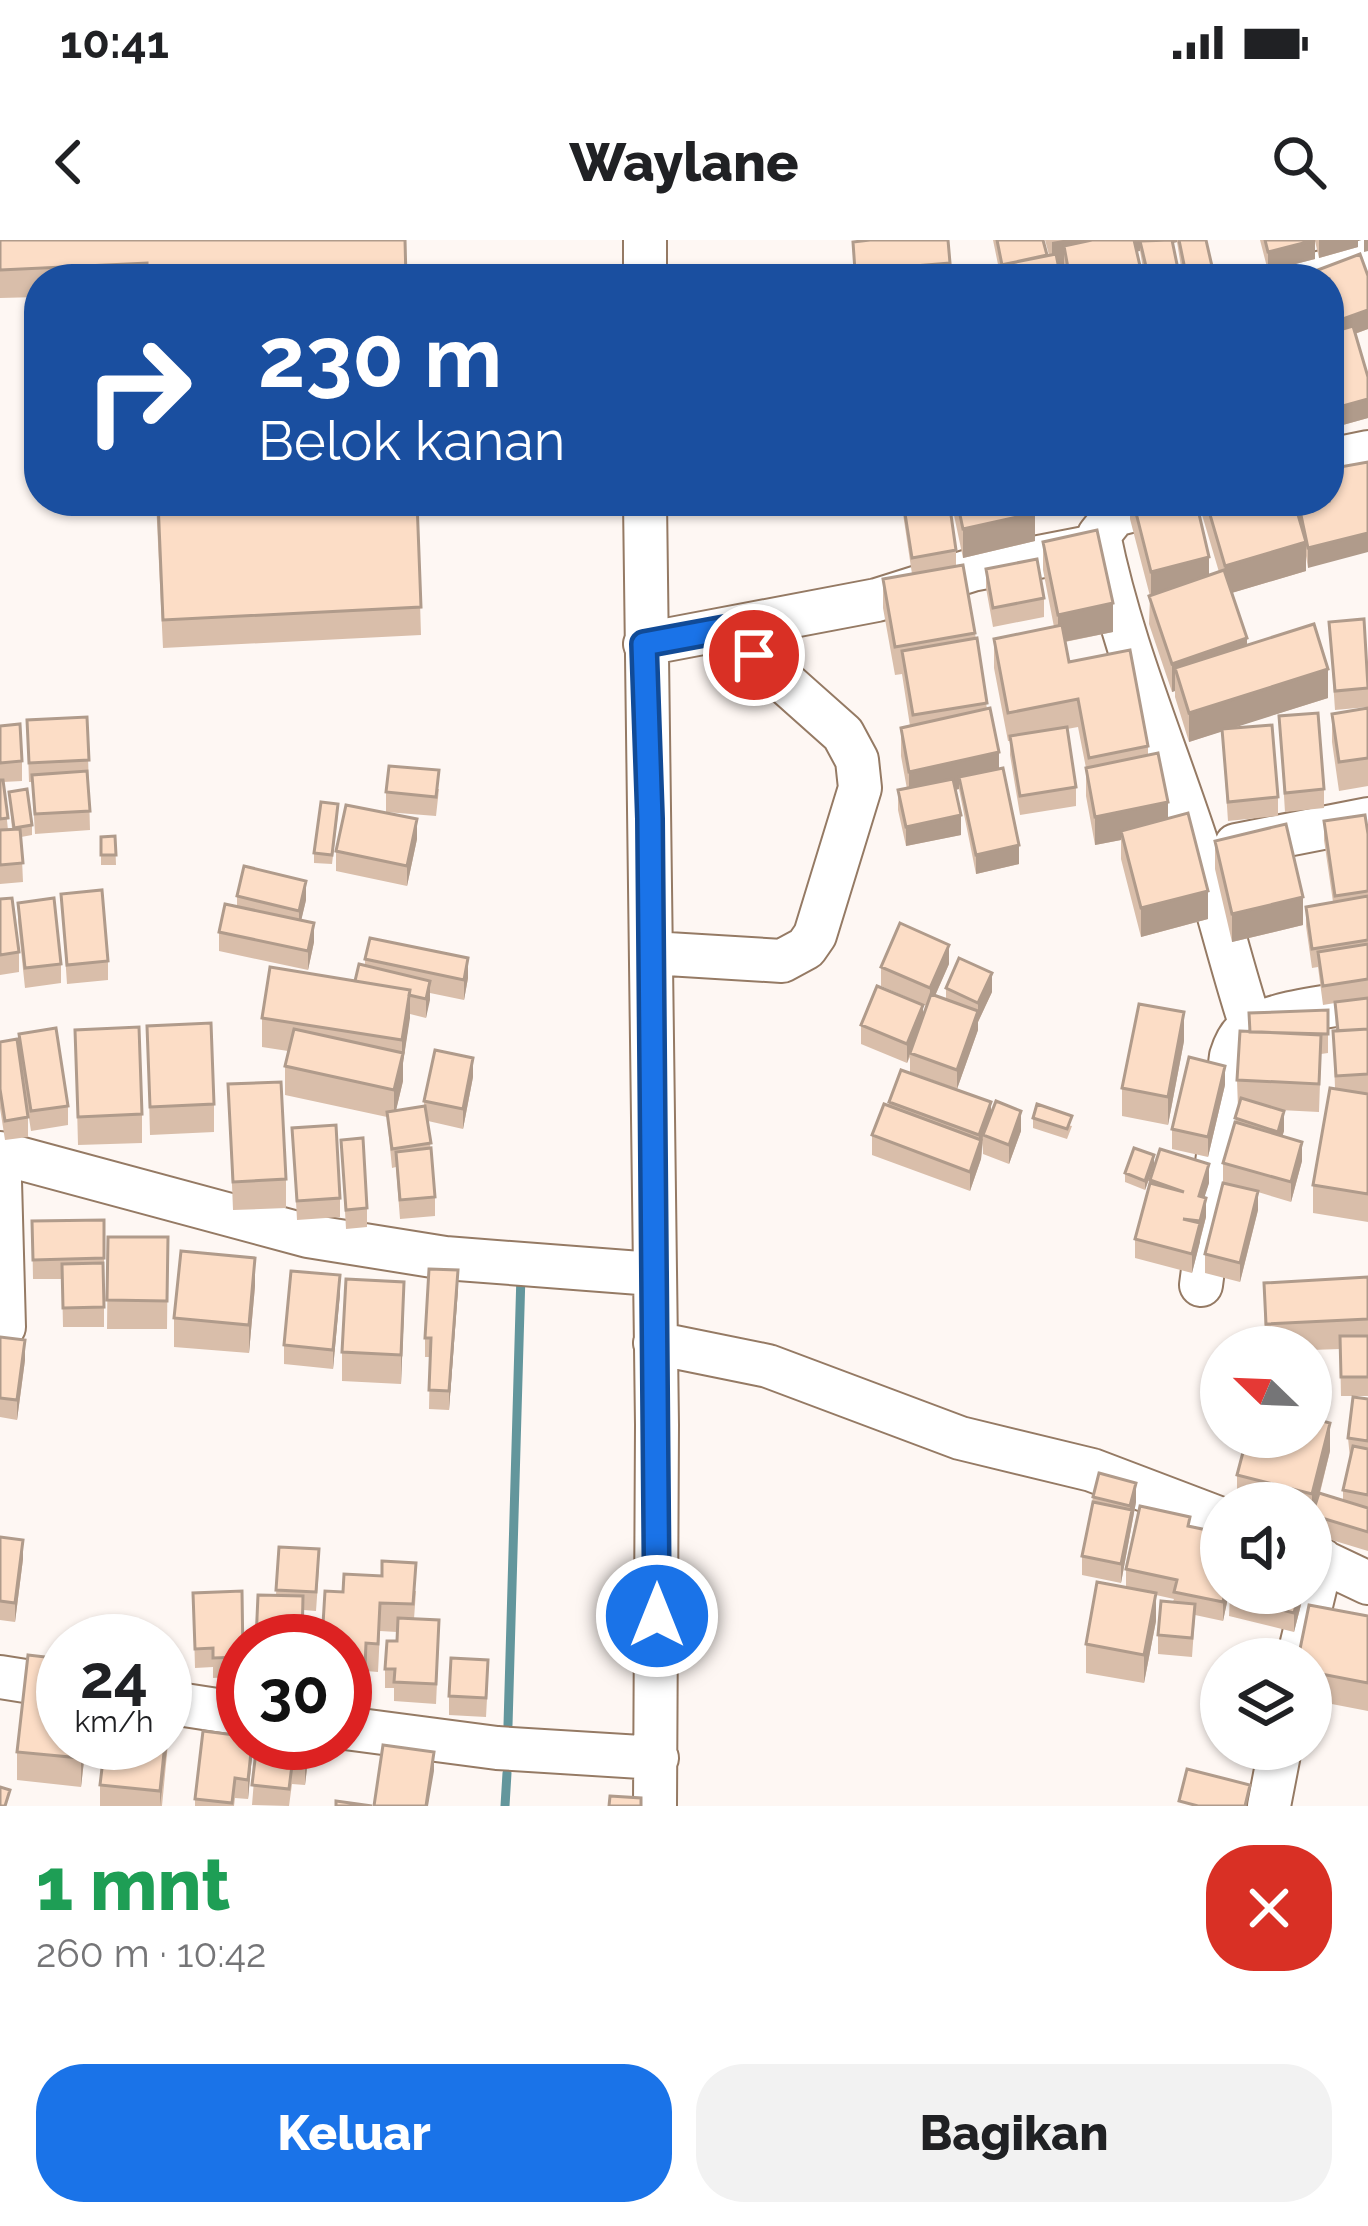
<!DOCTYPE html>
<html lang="id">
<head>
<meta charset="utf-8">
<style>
	:root { --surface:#fff; --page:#f2f2f2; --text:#202124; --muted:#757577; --accent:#1a73e8 }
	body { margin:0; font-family:Raleway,sans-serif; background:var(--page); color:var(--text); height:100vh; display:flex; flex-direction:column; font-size:45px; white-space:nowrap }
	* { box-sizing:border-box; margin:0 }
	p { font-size:39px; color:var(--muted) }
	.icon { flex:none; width:66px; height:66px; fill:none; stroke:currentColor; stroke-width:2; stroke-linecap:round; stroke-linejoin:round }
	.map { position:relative; height:1566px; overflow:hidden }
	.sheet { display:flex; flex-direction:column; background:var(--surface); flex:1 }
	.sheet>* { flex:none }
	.top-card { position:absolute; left:24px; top:24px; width:1320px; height:252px; border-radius:48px; box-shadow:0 3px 9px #0004; background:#1a4fa0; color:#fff; overflow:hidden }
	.needle { width:78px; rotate:293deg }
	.tools { position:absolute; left:1200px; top:1086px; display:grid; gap:24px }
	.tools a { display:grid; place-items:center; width:132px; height:132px; border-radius:50%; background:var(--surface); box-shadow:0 3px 9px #0004; font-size:60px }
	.speed { position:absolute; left:36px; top:1374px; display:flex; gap:24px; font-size:60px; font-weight:700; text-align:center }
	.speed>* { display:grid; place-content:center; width:156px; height:156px; border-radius:50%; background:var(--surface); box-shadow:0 3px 9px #0004; line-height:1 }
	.speed small { font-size:30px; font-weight:400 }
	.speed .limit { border:18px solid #d22; background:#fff; color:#111 }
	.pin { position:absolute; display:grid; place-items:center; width:102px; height:102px; color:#fff; margin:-51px; border:6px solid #fff; border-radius:50%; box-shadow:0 3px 12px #0007 }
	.me { position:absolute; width:132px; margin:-66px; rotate:0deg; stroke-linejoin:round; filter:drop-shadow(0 0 9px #0008) }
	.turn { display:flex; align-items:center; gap:42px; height:252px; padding:0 36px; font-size:54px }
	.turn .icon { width:156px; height:156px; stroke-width:2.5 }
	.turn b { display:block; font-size:84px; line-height:102px }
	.round { display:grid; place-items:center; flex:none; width:126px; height:126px; border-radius:48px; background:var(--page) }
	.head { display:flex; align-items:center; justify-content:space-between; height:204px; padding:0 36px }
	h1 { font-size:72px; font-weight:800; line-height:90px; color:#1e9e55 }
	.action { display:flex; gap:24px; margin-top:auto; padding:24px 36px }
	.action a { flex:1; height:138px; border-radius:48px; background:var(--accent); color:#fff; font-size:48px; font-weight:800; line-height:138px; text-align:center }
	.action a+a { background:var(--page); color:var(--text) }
	.status { display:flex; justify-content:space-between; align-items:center; height:84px; padding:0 60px; background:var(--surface); direction:ltr }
	.status svg { height:33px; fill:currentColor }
	header { display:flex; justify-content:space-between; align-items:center; height:156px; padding:0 36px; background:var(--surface); font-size:54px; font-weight:800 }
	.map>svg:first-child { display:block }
</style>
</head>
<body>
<div class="status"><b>10:41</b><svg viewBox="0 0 49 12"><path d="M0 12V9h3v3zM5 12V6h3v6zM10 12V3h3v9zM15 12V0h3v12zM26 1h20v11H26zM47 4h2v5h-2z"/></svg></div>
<header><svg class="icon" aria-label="back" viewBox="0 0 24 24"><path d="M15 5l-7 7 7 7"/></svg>Waylane<svg class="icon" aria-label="search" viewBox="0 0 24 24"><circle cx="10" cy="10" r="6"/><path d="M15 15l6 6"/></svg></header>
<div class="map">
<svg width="1368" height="1566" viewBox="0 0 1368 1566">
	<rect width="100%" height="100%" fill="#fef7f3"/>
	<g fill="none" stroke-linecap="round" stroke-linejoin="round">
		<path stroke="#63969c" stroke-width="9" d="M508,1485L521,1034
			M505,1566L507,1533"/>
		<defs>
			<path id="minor" d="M645,39V0
				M1296,39L1368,20
				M1329,220L1368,212
				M645,261L657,1185L655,1566
				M1170,261L1115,275L1099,295C1121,404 1165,505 1199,610C1218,668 1232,728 1251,786
				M645,404L877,360L972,330L1100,305
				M1236,605L1368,579
				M651,713L782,721L806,708L815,695L860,548L857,520L843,494L725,389
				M0,913L308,996L445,1018L653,1034
				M0,941L4,1087
				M1201,1045L1231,816C1234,806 1238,797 1245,791C1267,772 1339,765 1368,760
				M655,1103L768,1126L960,1198L1092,1230L1221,1279
				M1311,1316L1368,1343
				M1298,1419L1322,1320
				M0,1437L63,1447
				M165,1462L243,1474
				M345,1488L497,1508L657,1518
				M1269,1566L1280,1509"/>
		</defs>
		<use href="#minor" stroke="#957a64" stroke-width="46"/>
		<use href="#minor" stroke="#fff" stroke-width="42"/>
	</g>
	<path fill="#d9beaa" d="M0,0L406,39H39V57L0,58Z
		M993,0H1043L1047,16L1049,15L1045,0H1206L1214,39H1183L1177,2L1173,3L1180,39H1145L1140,11H1137L1143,39H1064V28L1059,29L1061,39H1001Z
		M1260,0H1358V7L1319,18L1315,1V19L1268,31Z
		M853,2L950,23V39H853Z
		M1360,14L1368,36V89L1355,94L1368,137V178L1332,188L1329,176V39H1302V36Z
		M156,261H417L421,395L163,408Z
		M869,261H949L956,310V326L975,393L987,469L1019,624L976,634L959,549L955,550L961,595L906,606L898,570V550L907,549L901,516V488L910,486L902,434L895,435L883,368V339L912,334L902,267L871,274Z
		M951,261H1033L1035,301L963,318Z
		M1130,261H1196L1209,335L1219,332L1200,268V261H1329L1308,328L1306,316V331L1231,353L1247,405L1328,458L1231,488L1278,557V576L1228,581L1222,491L1189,502L1175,457V451L1172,452L1149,384L1150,356L1130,279Z
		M1043,302L1113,392L1065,402L1069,422L1148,506V515L1168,579L1208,679L1141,697L1121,619V600L1095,605L1086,556V528L1078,487L1067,489L1076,547V566L1020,575L1010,515V501H1008L994,428V399L1054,387L1043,330Z
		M986,329L1044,358V377L993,387L986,348Z
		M1329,382L1368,429V467L1335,470Z
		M1368,468V546L1339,551L1332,502V474Z
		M1279,476L1324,549V568L1285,572Z
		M87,477L90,590L35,594L32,542H29L27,480Z
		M0,486L22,521V541L3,542L8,590L12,589L9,552L32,585V595L21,597L23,642L0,644Z
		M439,549L436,576L386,572V552Z
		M338,574L332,624L314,623V613Z
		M1324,581L1368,594V982L1313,973V945L1335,848L1333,791H1336L1335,763L1323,765L1318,727L1312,728L1306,686V667L1333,662L1324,600Z
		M115,596L116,625H101V597Z
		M417,599L407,646L336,631V611Z
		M1215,601L1303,685L1232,702L1215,629Z
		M61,654L108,721V740L67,744Z
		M237,656L306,660L301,680L314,702L308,730L219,711V692L237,667Z
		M0,659L19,712V732L0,735Z
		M18,663L61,724V743L25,748L18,682Z
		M365,719L468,738L464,760L430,753L426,778L410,774L403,823V841L396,870L424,866V861L473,837L463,889L428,881L435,957V976L400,979L396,927L392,928L387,877L285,855V826L288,811L262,807V778L355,741L365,726Z
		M949,724L935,756L946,760V748L992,752L978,782V790L957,849L910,832V817L907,823L861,804V785L923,776L927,766L881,746V727Z
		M1328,770V813L1321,814L1319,872L1280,870L1284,891L1282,896L1302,921L1291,962L1258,952V970L1240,1042L1205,1033V1014L1244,948L1223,942V923L1235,883L1238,868L1237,840L1249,792Z
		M147,786L214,864V892L150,895Z
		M75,790L142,874V903L78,905Z
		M19,794L68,866V885L31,891L19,813Z
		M1184,801L1168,885L1122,876V848Z
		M0,802L28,877V897L5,900L0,868Z
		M228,844L286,939V968L233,970Z
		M1225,845L1208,917L1172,909V889Z
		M889,862L991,875L1021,891L1009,924L983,914V903L981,919L970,951L872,915V895L889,866Z
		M1033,878L1072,886L1067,899L1033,888Z
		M292,888L340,958V977L297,980Z
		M341,900L367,968V987L346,989Z
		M1154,925L1145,950L1125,942V933Z
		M1150,940L1209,943L1204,957L1206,977L1192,1033L1135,1018V999Z
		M104,980V1087H63L62,1039H33L32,981Z
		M108,997H168L167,1089H107Z
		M1368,1037V1156H1341L1340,1109L1311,1110V1107H1265L1264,1043Z
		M255,1046L249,1113L174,1107V1078Z
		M458,1049L449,1170L429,1169L430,1117H425V1098Z
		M340,1054L333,1129L284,1124V1105Z
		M404,1070L401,1144L342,1141V1112Z
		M0,1097L25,1120L17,1180L0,1177Z
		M1368,1159V1311L1312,1294L1311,1263H1237V1235L1330,1211L1320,1253L1343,1260V1250L1350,1218L1348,1198Z
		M1093,1257L1136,1262L1121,1343L1082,1335V1316Z
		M1190,1286L1229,1353L1223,1381L1195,1375L1192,1417L1158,1414V1395L1174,1359L1156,1355V1381L1144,1443L1086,1433V1404L1126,1348V1329Z
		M0,1297L23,1319L15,1382L0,1380Z
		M279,1307L319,1328L316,1371L303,1370L276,1355Z
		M325,1351H416L414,1379L439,1399L436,1464L394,1461V1448H385V1429L397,1401V1392L380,1391L378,1432L366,1431L365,1455L345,1454V1401Z
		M193,1353L243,1401V1436L213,1438V1427L195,1428Z
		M1230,1353H1304L1294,1392L1229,1376Z
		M1368,1376V1471L1311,1460V1419Z
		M488,1440L486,1477L449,1475V1456Z
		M169,1493L162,1566H100V1545Z
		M86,1503L81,1547L17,1540V1512Z
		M257,1503H310L305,1545L292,1544L289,1566L252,1565Z
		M252,1516L248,1559L235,1558L234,1566H195V1559Z"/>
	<path fill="#b09b8b" d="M1063,0H1177V2L1142,10L1140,1V11L1068,27L1064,6V28L1052,31V2Z
		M1315,0V19L1268,31V12Z
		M1319,0H1358V7L1319,18Z
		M1364,0H1368V11L1364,12Z
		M1368,70V89L1329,103V84Z
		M1368,159V178L1332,188V169Z
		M871,261H902V267L871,274Z
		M1035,273V301L963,318V289Z
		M1368,293V312L1308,328V308Z
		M1306,302V331L1225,355V326Z
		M1209,317V345L1151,360V332Z
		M1113,363V392L1058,403V375Z
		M1247,398V427L1175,428V451L1172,452V424Z
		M1328,429V458L1189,502V473Z
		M999,512V541L959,537V549L909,560V532Z
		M1168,562V590L1121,591V600L1095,605V577Z
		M961,575V595L906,606V587Z
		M417,579V599L407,646V626Z
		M1019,605V624L976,634V615Z
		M306,641V660L299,690V671Z
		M1208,651V679L1141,697V668Z
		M1303,657V685L1232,702V674Z
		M314,683V702L308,730V711Z
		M949,705V724L930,767V748Z
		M468,718V738L464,760V740Z
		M992,733V752L978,782V790L957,849V830L978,771V763Z
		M430,741V760L426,778V759Z
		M410,750V778L403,823V841L394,879V850L402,817V800Z
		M923,765V784L910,813L907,823V804Z
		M1184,772V801L1168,885V857Z
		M473,818V837L463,889V869Z
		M1225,826V845L1208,917V897Z
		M991,862V882L983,895L981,919L970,951V932L979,907V895Z
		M1021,871V891L1009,924V905Z
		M1284,871V891L1278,911V892Z
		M1302,902V921L1291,962V942Z
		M1154,915V925L1145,950V941Z
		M1209,924V943L1199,975V956Z
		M1258,951V970L1240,1042V1023Z
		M1206,958V977L1200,1000V981Z
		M1200,983V1002L1192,1033V1014Z
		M255,1018V1046L249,1113V1085Z
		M458,1030V1049L449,1170V1151Z
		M340,1035V1054L333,1129V1110Z
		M404,1042V1070L401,1144V1115Z
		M25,1100V1120L17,1180V1160Z
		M1330,1183V1211L1314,1275H1312V1282V1254Z
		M1136,1243V1262L1121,1343V1324L1130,1278V1266Z
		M23,1300V1319L15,1382V1363Z
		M1156,1353V1381L1144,1443V1415Z
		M1225,1353H1229L1223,1381V1362Z
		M1299,1353H1304L1294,1392V1373Z
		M169,1465V1493L160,1566V1551Z
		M83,1503H86L81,1547V1518Z
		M252,1503V1516L248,1559V1540Z
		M308,1503H310L305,1545V1526Z
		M434,1512V1531L428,1566H426Z"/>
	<path fill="#fcddc6" stroke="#b09b8b" stroke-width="3" d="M0,0H405L406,39H147V23L0,30Z
		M870,0H948L950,23L855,31L853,2Z
		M997,0H1043L1047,15L1002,25Z
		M1092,0H1134L1143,39H1070L1064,6Z
		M1172,0L1180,39H1149L1140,1Z
		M1179,0H1206L1214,35L1187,39Z
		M1265,0H1315L1268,12Z
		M1056,14L1061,39H1003L1001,25Z
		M1360,14L1368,36V70L1329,84V39H1303L1302,36Z
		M1353,86L1368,137V159L1332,169L1329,157V93Z
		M1368,222V293L1308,308L1298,261H1329V229Z
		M158,261H417L421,367L163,380Z
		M903,261H949L956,310L912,318Z
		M957,261H1033L1035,273L963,289Z
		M1133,261H1196L1209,317L1151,332Z
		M1206,261H1294L1306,302L1225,326Z
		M1097,290L1113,363L1058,375L1043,302Z
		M1037,319L1044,358L993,368L986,329Z
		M963,325L975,393L895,407L883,339Z
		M1224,330L1247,398L1172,424L1149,356Z
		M1364,379L1368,448L1335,451L1329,382Z
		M1314,384L1328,429L1189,473L1175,428Z
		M1062,385L1069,422L1130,410L1148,506L1089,518L1078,459L1008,473L994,399Z
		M977,398L987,463L913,475L902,411Z
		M990,468L999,512L909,532L901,488Z
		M1368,468V518L1339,522L1332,474Z
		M1318,473L1324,549L1285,553L1279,476Z
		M87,477L89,520L29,523L27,480Z
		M20,484L22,521L0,523V486Z
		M1272,485L1278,557L1228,562L1222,489Z
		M1067,487L1076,547L1020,556L1010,496Z
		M1158,513L1168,562L1095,577L1086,528Z
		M389,526L439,530L436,557L386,552Z
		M1003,528L1019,605L976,615L959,537Z
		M87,531L90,571L35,574L32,535Z
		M953,539L961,575L906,587L898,550Z
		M0,540H3L8,578L0,579Z
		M27,549L32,585L14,588L9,552Z
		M321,562L338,564L332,615L314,613Z
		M346,565L417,579L407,626L336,611Z
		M1188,573L1208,651L1141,668L1121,591Z
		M1365,575L1368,594V651L1335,656L1324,581Z
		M1286,584L1303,657L1232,674L1215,601Z
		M20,589L23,623L0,625V590Z
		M115,596L116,615H101V597Z
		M244,626L306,641L299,671L237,656Z
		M102,650L108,721L67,725L61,654Z
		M1368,656V700L1312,709L1306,667Z
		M12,658L19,712L0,715V659Z
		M54,658L61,724L25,728L18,663Z
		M225,664L314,683L308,711L219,692Z
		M900,683L949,705L930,748L881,727Z
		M370,698L468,718L464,740L365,719Z
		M1368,704V739L1323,746L1318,712Z
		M959,718L992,733L978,763L946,748Z
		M359,724L430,741L426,759L409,755L410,750L355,741Z
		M270,727L410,750L402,800L262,778Z
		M877,746L923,765L907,804L861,785Z
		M931,754L978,771L957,830L910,813Z
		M1368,758V789L1338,791L1335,762Z
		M1139,764L1184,772L1168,857L1122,848Z
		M1328,770V794L1250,792L1249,773Z
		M211,783L214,864L150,867L147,786Z
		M139,787L142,874L78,877L75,790Z
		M56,788L68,866L31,871L19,794Z
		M294,789L403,813L394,850L285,826Z
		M1368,789V834L1336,836L1333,791Z
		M1240,791L1321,795L1319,844L1237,840Z
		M17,799L28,877L5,881L0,849V802Z
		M435,810L473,818L463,869L424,861Z
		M1189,817L1225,826L1208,897L1172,889Z
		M901,830L991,862L979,895L889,862Z
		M281,842L286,939L233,942L228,844Z
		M1330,848L1368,854V954L1313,945Z
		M1241,858L1284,871L1278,892L1235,878Z
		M996,861L1021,871L1009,905L983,895Z
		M884,864L981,900L970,932L872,895Z
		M1037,864L1072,876L1067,889L1033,878Z
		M425,866L431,903L392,909L387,872Z
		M1235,882L1302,902L1291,942L1223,923Z
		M336,885L340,958L297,961L292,888Z
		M363,898L367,968L346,970L341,900Z
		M431,908L435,957L400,960L396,912Z
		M1134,908L1154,915L1145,941L1125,933Z
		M1160,909L1209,924L1199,956L1206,958L1200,981L1183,979L1200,983L1192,1014L1135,999L1150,943L1184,952L1150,940Z
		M1223,943L1258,951L1240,1023L1205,1014Z
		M104,980V1018L33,1020L32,981Z
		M108,997H168L167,1061L107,1060Z
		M181,1011L255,1018L249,1085L174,1078Z
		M103,1023L104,1067L63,1068L62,1024Z
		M429,1029L458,1030L449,1151L429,1150L431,1098H425Z
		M291,1031L340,1035L333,1110L284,1105Z
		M1368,1037V1079L1266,1084L1264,1043Z
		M346,1039L404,1042L401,1115L342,1112Z
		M1340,1096H1368V1137H1341Z
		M0,1097L25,1100L17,1160L0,1158Z
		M1353,1157L1368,1159V1201L1348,1198Z
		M1311,1178L1330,1183L1312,1254L1237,1235L1247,1197H1311Z
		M1353,1206L1368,1209V1255L1343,1250Z
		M1099,1233L1136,1243L1130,1266L1093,1257Z
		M1319,1253L1368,1268V1292L1312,1275Z
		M1093,1262L1132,1270L1121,1324L1082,1316Z
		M1140,1266L1190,1277L1188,1286L1221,1293V1353H1225L1223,1362L1174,1352L1177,1340L1126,1329Z
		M0,1297L23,1300L15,1363L0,1361Z
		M279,1307L319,1309L316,1352L276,1350Z
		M382,1321L416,1323L413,1364L380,1363L378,1404L366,1403L365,1427L345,1426V1401H322L325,1351L343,1352L344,1334L382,1336Z
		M1097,1342L1156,1353L1144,1415L1086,1404Z
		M242,1351L243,1417L213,1418V1408L195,1409L193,1353Z
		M1230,1353H1299L1294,1373L1229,1357Z
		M258,1355L303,1356L302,1401H256Z
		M1161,1361L1195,1364L1192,1398L1158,1395Z
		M1309,1365L1368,1376V1443L1311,1432V1419H1298Z
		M398,1378L439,1380L436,1444L394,1442L395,1429H385L387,1401H397Z
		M28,1415L63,1419V1503H83L81,1518L17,1512Z
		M451,1418L488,1420L486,1458L449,1456Z
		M165,1464L169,1465L160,1551L100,1545L105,1503H165Z
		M203,1491L243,1496V1503H252L248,1540L235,1538L232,1563L195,1559Z
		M257,1503H308L305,1526L292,1525L289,1549L252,1545Z
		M383,1505L434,1512L426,1566H374Z
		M1187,1529L1250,1545L1245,1566H1198L1179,1561Z
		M0,1547L10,1550L5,1566H0Z
		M610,1556L641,1558V1566H609Z
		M336,1561L372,1566H336Z"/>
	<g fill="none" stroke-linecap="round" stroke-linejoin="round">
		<defs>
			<path id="route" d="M657,1376L650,579L644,404L725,389L754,415"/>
		</defs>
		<use href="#route" stroke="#114b97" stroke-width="30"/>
		<use href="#route" stroke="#1a73e8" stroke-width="21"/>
	</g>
</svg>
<div class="tools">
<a><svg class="needle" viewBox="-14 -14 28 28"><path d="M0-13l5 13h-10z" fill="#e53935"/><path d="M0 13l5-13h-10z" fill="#757577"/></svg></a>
<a><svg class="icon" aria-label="sound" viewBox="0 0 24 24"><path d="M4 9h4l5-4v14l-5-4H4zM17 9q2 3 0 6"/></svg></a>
<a><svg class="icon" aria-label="layers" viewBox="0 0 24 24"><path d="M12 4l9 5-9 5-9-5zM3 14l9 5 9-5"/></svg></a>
</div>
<div class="speed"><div>24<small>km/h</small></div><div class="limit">30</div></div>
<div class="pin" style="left:754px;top:415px;background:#d93025"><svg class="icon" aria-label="arrive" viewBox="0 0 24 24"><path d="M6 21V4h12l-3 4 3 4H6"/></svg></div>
<svg class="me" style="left:657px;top:1376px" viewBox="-20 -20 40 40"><circle r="17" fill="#1a73e8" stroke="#fff" stroke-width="3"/><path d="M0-11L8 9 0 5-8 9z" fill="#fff"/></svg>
<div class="top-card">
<div class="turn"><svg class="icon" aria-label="right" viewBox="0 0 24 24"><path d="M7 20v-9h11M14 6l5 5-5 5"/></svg><div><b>230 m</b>Belok kanan</div></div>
</div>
</div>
<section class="sheet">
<div class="head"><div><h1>1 mnt</h1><p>260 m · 10:42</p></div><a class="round" style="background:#d93025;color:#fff"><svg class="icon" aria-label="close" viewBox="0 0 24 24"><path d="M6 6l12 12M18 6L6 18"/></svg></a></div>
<div class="action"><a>Keluar</a><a>Bagikan</a></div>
</section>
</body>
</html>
